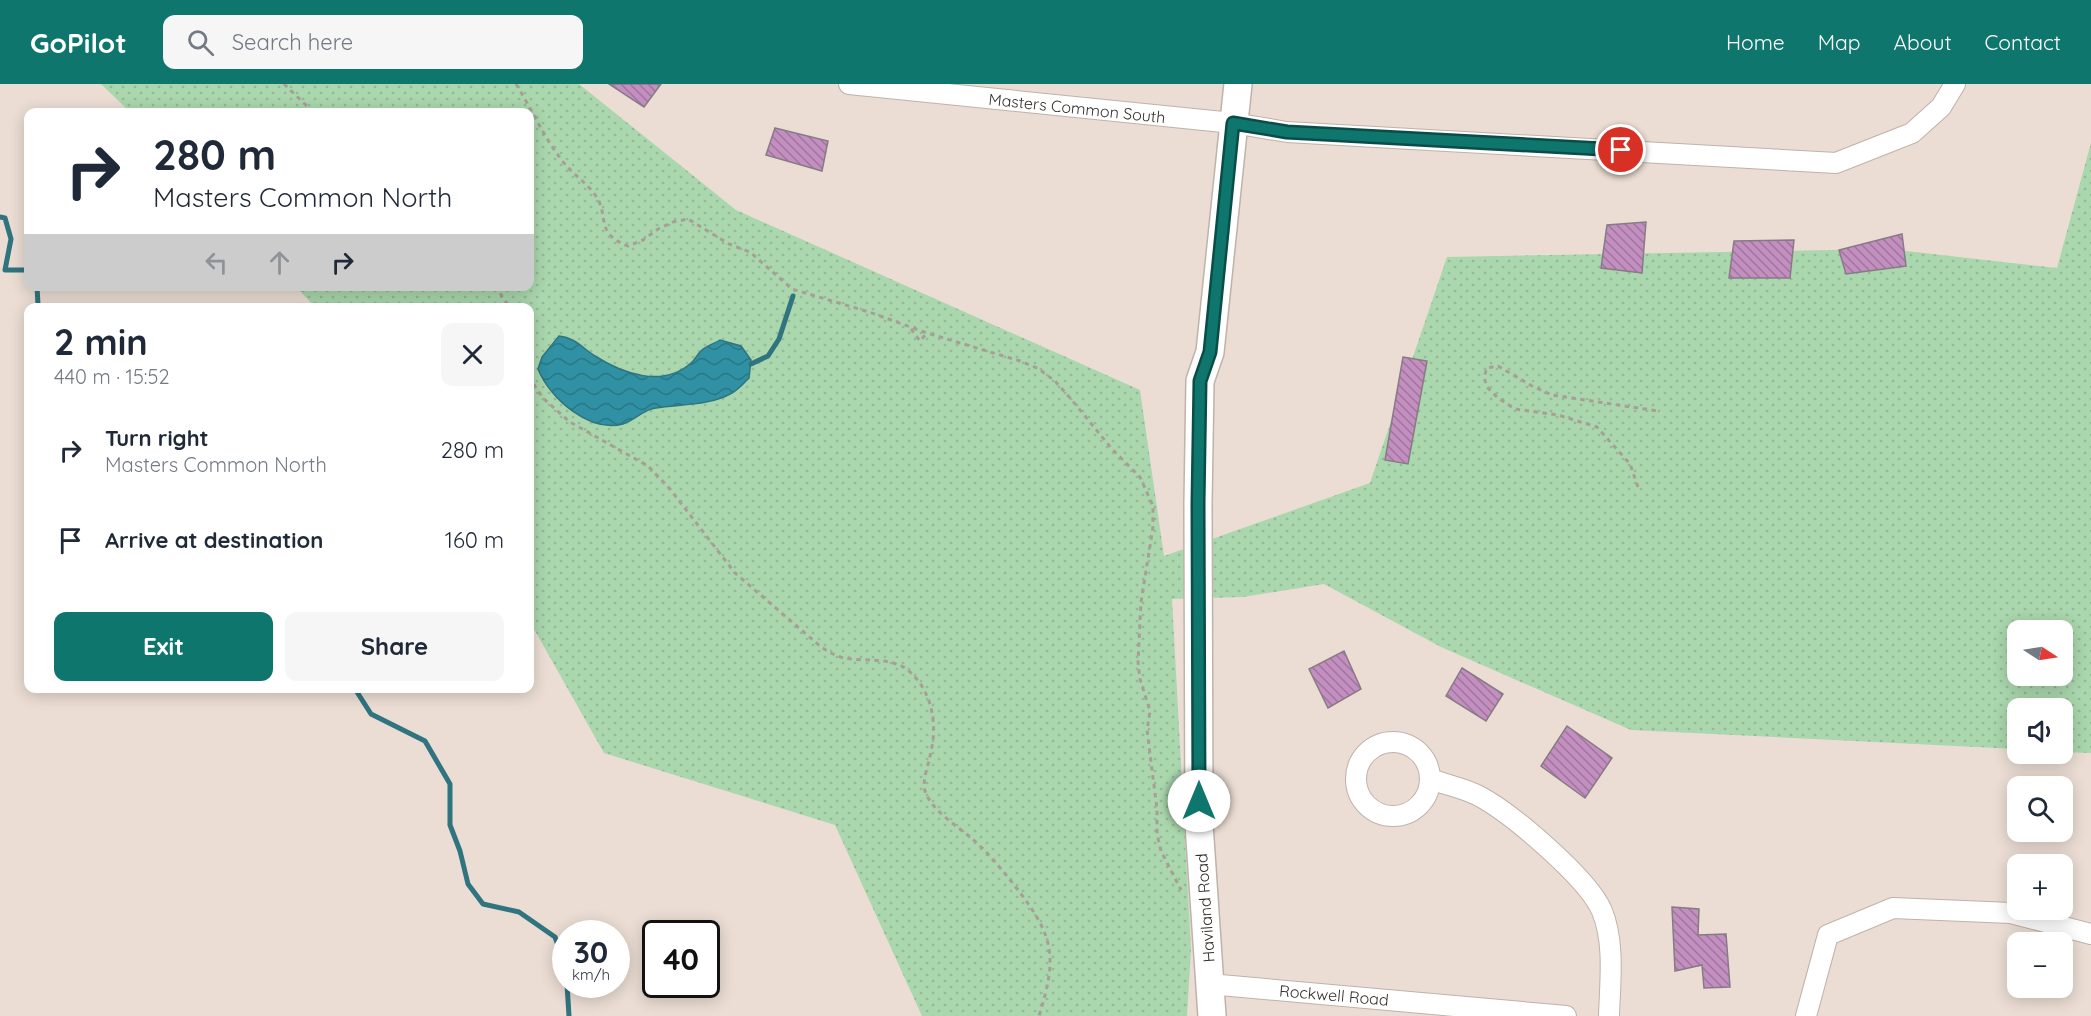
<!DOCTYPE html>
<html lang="en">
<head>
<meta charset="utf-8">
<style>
	:root { --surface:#fff; --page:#f6f6f7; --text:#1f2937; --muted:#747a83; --accent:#0f766e }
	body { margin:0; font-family:Quicksand,sans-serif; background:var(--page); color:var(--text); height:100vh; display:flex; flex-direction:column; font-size:22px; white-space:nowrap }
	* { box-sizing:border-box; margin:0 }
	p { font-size:20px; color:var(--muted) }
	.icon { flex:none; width:33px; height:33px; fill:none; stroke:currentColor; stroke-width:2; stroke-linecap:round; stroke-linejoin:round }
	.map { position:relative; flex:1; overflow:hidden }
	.panel { position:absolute; left:24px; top:219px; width:510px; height:390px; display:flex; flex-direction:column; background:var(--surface); border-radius:12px; box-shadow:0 3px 15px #0003 }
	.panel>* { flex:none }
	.guide { position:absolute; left:24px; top:24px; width:510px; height:183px; border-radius:12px; box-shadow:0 3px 15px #0003; background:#fff; color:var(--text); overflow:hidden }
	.needle { width:39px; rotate:102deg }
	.controls { position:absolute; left:2007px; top:536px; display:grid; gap:12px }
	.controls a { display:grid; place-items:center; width:66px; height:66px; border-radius:12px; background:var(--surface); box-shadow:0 3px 15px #0003; font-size:30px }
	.speed { position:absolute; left:552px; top:836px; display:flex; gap:12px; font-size:30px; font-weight:700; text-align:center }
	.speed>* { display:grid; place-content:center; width:78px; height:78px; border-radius:50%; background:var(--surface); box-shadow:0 3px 15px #0003; line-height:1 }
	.speed small { font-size:15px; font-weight:400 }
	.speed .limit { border:3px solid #111; border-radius:9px; background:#fff; color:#111 }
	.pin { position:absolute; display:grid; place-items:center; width:51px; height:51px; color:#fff; margin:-26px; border:3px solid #fff; border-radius:50%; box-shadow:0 2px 6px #0007 }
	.me { position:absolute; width:66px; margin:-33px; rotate:0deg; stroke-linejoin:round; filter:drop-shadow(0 0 4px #0008) }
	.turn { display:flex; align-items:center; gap:21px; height:126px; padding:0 30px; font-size:27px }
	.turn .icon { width:78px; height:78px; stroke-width:2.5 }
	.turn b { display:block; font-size:42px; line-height:51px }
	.lanes { display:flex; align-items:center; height:57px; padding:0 30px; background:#0003; justify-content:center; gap:30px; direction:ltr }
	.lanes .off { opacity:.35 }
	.round { display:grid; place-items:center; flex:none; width:63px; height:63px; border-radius:12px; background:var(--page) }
	.head { display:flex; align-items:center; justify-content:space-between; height:102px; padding:0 30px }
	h1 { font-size:36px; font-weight:700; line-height:45px }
	.button { display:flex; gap:12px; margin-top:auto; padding:12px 30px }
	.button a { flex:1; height:69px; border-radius:12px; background:var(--accent); color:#fff; font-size:24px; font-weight:700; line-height:69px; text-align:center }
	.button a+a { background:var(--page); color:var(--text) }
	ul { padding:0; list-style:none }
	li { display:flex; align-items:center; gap:18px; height:90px; padding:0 30px }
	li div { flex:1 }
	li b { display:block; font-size:22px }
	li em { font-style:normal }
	header { display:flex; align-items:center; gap:36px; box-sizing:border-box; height:84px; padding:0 30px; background:var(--accent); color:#fff }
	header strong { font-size:28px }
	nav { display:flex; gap:33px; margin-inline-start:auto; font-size:21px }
	.search { width:420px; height:54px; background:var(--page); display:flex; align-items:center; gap:15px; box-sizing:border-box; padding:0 21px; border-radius:12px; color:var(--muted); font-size:22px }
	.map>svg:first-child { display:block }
</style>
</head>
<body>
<header>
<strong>GoPilot</strong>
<div class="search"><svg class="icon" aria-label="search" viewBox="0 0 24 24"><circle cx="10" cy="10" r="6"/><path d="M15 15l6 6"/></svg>Search here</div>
<nav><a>Home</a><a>Map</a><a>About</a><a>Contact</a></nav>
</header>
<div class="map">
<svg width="2091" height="932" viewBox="0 0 2091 932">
	<defs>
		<pattern id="grass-dots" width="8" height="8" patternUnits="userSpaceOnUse" patternTransform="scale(1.5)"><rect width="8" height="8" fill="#aad7ad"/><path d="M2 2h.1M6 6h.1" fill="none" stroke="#93b995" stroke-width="1.8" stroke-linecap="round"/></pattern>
		<pattern id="water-waves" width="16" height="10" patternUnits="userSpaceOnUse" patternTransform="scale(1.5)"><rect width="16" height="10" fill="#2f91a3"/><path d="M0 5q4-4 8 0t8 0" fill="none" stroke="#297785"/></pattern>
		<pattern id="building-back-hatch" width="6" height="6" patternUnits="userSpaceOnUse" patternTransform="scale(1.5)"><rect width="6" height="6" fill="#c38fc0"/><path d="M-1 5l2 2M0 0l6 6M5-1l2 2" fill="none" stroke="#9f759c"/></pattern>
	</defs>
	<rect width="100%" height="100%" fill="#ebddd3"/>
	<path fill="url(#grass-dots)" fill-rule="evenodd" d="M101,0H579L736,126L1140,306L1164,472L1370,399L1447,173L1888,165L2057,184L2091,59V669L2063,668L2062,624H2018L2017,665L1631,646L1441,563L1324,500L1243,513L1172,515L1191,865L1187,932H922L835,741L604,669L530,538V224L315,223L296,203L530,202V28H130ZM2018,546H2062V591H2018Z"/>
	<path fill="url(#water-waves)" stroke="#30747f" stroke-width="1.5" d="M559,252C576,254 582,264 595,272C623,290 663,304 691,279C695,276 697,271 700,268C705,262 714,260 720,256L741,262L751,276L749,294C744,299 738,306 732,309C709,322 681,320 656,324C644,325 635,336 623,340C590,349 550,315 538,285L542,273Z"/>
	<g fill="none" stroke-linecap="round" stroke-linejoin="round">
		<path stroke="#30747f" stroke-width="5" d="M0,133L5,134L11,155L5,186H28
			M37,202L38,221L46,224
			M751,280L768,272L779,255L793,212
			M357,604V608L371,630L425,657L450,700V741L460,767L468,800L483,820L519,828L555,853L566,882
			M567,900L569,932"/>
	</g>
	<path fill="url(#building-back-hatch)" stroke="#867b85" stroke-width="1.5" d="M609,0H661L644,23Z
		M775,44L828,57L822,87L766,71Z
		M1646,138L1642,189L1601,184L1607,141Z
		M1902,150L1906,182L1846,190L1839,166Z
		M1794,156L1790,194H1729L1734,157Z
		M1403,273L1427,277L1408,380L1385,376Z
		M1344,567L1361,605L1328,624L1309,585Z
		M1462,584L1503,610L1486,637L1446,612Z
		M1567,642L1612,674L1585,714L1541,682Z
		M1672,823L1699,825L1698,851L1726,850L1730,903L1704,904L1702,881L1675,887Z"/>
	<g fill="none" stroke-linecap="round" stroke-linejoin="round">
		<defs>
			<path id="street" d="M849,0L1233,39L1287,48L1836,79L1912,49L1941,23L1955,0
				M1356 695a37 37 0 1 1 74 0a37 37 0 1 1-74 0Z
				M1431,695C1446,701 1464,704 1479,712C1511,729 1588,794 1602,827C1615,859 1610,898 1609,932
				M1209,900L1566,932
				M1806,932L1828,851L1893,824L2011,829L2091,850"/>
			<path id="secondary" d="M1212,932L1199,740L1198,419L1200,297L1210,268L1238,0"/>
		</defs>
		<use href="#street" stroke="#bfb2a9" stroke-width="22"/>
		<use href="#secondary" stroke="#bfb2a9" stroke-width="30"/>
		<path stroke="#a89e96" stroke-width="3" stroke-dasharray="4.5 4.5" stroke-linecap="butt" d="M284,0L313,28
			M516,0C531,24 543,52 561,75C570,88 583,96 593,108C612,131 592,148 628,162L643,156L658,145L673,138L688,135L729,160L750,168L792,205L869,228L927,249L1020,277L1039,285L1055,297L1071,315L1112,365L1140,393L1153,422V443L1141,518L1138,578L1140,595L1150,627L1147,646L1157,725V750L1161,767L1181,806
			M495,202L510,224
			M911,245L920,257L927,249
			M530,292L532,298L543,314L570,338L648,382L670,405L735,489L820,562C827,567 835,572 844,574C865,578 893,572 910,588C933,609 938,642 930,672C928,683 922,696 925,707C930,724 956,742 969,752C988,768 1003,787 1018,806C1055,854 1057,874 1039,932
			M1638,403L1630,380L1597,343L1558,331L1515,325L1498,314L1487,303L1484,293L1487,284L1498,282L1532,302L1552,311L1658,327"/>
		<use href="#street" stroke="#fff" stroke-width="20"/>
		<use href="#secondary" stroke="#fff" stroke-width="27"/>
	</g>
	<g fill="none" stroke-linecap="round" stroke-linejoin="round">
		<defs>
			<path id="route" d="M1199,717L1198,419L1200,297L1210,268L1233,39L1287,48L1621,66"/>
		</defs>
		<use href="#route" stroke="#0a4d48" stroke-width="15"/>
		<use href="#route" stroke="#0f766e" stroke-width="10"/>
	</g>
	<g text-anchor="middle" stroke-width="4.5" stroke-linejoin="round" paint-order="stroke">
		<g font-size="16" fill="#342f2b" stroke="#fff">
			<text transform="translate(1077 24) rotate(6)" y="6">Masters Common South</text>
			<text transform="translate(1205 824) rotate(-94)" y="6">Haviland Road</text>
			<text transform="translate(1334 911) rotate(5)" y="6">Rockwell Road</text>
		</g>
	</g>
</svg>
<div class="controls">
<a><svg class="needle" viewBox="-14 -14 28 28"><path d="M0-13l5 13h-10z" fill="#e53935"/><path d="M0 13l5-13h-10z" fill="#747a83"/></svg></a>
<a><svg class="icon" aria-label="sound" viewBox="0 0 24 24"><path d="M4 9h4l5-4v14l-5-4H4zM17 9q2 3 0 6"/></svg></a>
<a><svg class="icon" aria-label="search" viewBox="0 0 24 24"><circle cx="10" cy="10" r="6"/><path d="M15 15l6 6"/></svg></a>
<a>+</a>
<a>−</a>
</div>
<div class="speed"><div>30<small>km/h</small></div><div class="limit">40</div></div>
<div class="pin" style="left:1621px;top:66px;background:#d93025"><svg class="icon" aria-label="arrive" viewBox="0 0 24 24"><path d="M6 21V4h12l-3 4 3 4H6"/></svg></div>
<svg class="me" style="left:1199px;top:717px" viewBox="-20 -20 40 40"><circle r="19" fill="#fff"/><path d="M0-13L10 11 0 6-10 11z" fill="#0f766e"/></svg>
<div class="guide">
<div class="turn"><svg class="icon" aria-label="right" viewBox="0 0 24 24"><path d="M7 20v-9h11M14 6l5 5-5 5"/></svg><div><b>280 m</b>Masters Common North</div></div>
<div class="lanes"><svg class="icon off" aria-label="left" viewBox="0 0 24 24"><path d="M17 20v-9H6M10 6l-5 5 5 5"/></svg><svg class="icon off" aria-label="ahead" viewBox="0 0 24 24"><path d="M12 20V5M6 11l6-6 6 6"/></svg><svg class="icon" aria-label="right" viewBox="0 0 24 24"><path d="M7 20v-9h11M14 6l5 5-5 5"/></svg></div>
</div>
<section class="panel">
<div class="head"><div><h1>2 min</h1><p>440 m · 15:52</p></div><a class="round"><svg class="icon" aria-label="close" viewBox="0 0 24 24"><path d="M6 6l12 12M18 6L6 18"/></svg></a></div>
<ul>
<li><svg class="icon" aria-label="right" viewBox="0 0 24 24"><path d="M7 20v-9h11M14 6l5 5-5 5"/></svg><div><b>Turn right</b><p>Masters Common North</p></div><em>280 m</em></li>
<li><svg class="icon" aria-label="arrive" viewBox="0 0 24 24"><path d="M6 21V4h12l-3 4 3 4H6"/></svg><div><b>Arrive at destination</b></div><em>160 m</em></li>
</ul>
<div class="button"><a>Exit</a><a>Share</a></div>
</section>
</div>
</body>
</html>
